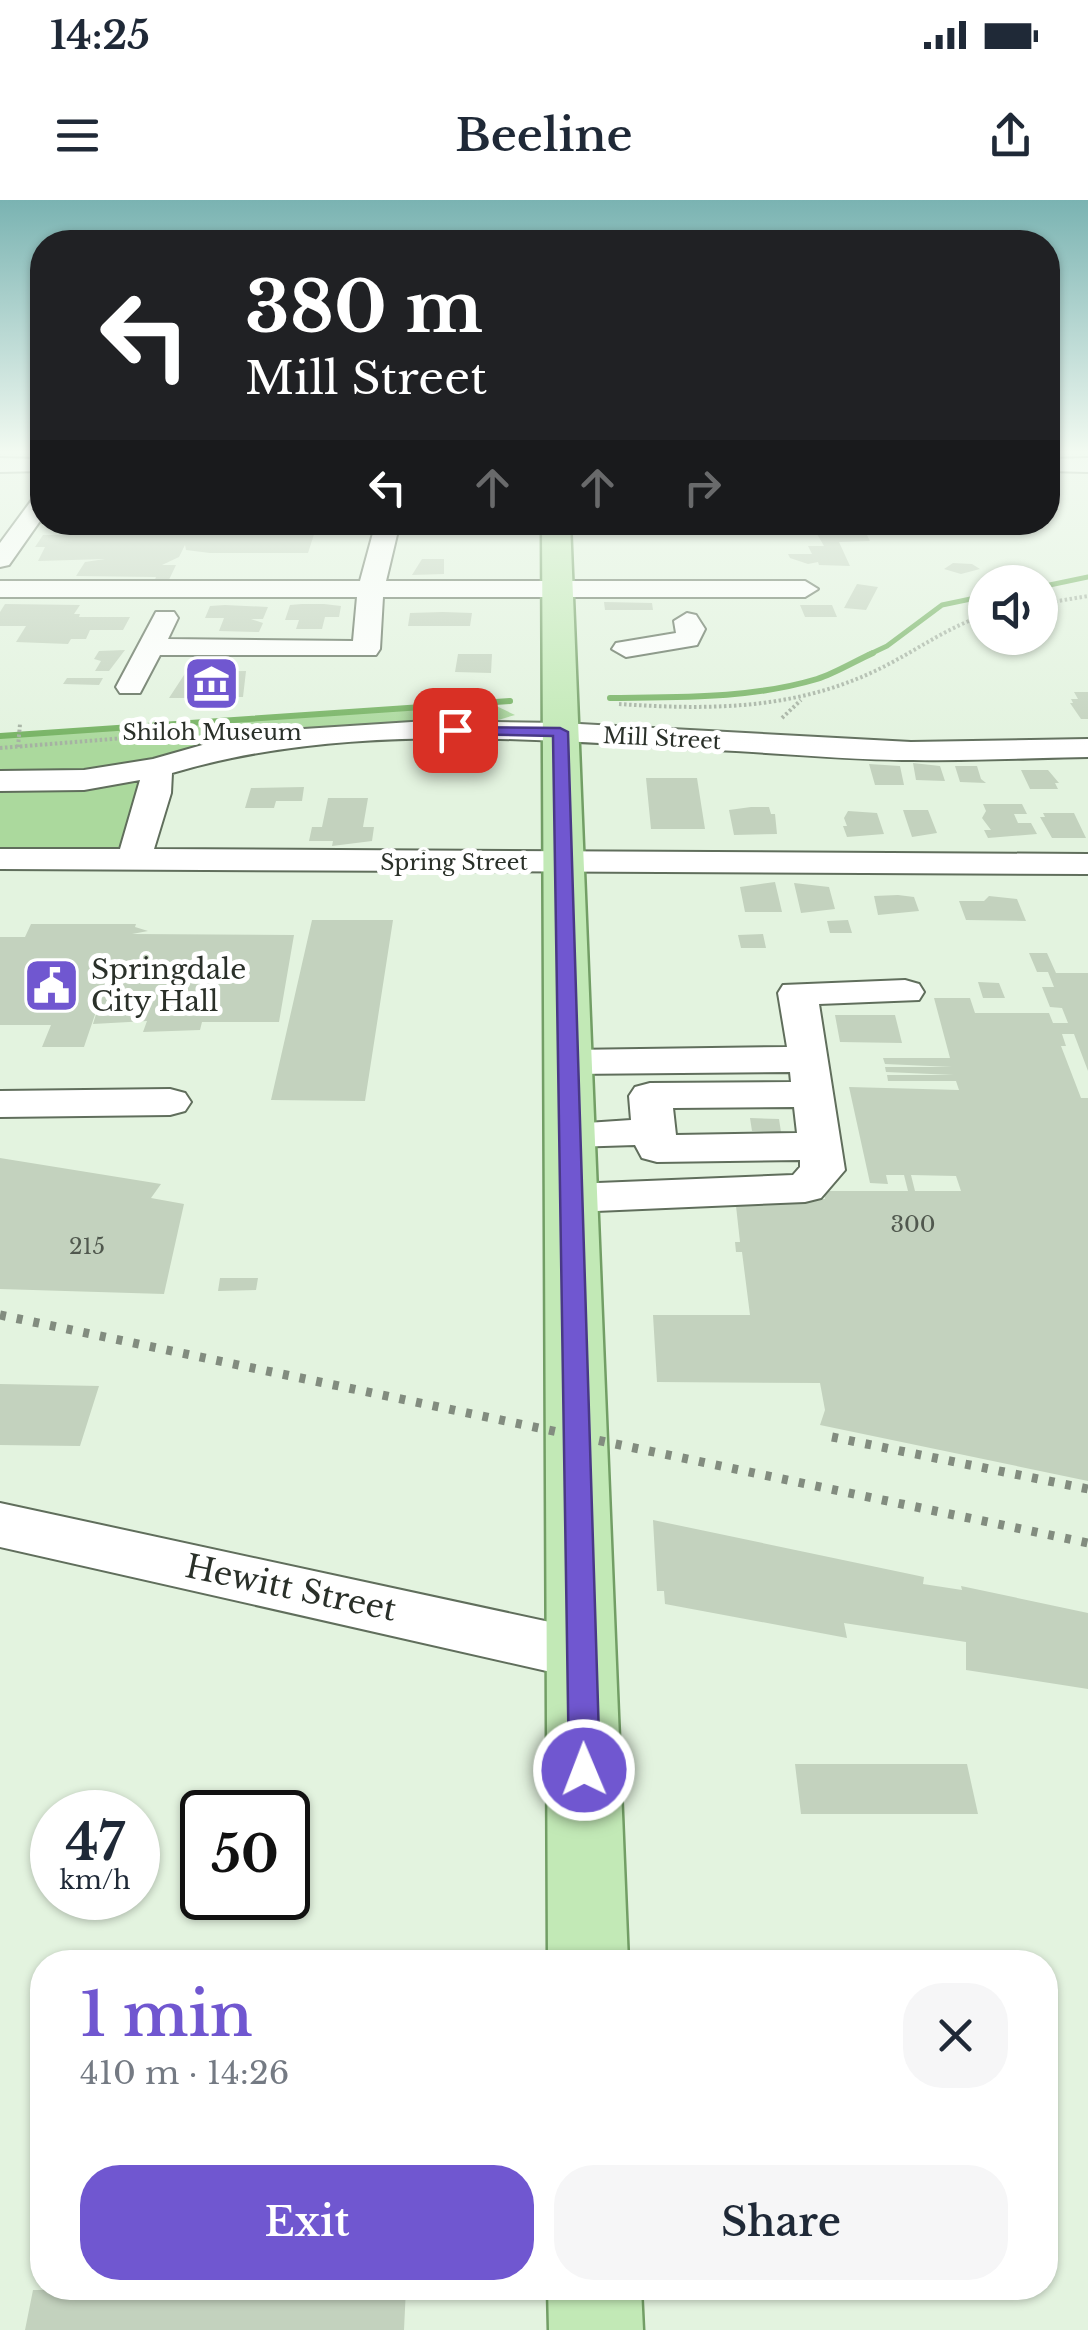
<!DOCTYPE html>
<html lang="en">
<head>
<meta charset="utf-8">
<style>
	:root { --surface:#fff; --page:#f6f6f7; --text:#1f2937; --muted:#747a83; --accent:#7057d0 }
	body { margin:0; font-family:"Libre Baskerville",serif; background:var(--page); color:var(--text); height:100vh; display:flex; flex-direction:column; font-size:38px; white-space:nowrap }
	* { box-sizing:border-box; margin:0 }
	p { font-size:32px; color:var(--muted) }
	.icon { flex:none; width:55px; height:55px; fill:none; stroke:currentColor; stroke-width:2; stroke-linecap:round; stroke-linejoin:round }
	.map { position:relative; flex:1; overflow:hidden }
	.sheet { position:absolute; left:30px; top:1750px; width:1028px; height:350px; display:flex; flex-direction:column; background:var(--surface); border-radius:40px; box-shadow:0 2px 8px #0004 }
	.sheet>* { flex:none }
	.guide { position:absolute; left:30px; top:30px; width:1030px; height:305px; border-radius:40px; box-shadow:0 2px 8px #0004; background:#202124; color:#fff; overflow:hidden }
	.buttons { position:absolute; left:968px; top:365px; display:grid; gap:20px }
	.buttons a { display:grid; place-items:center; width:90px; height:90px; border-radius:50%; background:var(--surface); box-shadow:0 2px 8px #0004; font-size:50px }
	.speed { position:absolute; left:30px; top:1590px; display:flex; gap:20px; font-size:50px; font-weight:700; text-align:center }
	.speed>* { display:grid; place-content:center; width:130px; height:130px; border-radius:50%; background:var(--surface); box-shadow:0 2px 8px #0004; line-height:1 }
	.speed small { font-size:25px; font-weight:400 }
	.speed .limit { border:5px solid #111; border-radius:15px; background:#fff; color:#111 }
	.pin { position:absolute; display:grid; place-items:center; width:85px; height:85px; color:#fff; margin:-42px; border-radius:20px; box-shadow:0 5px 15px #0006 }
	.me { position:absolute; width:110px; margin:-55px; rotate:359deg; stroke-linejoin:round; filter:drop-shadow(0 0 8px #0008) }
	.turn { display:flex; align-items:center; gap:35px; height:210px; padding:0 50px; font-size:45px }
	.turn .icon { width:130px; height:130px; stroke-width:2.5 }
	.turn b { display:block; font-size:70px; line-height:85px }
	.lanes { display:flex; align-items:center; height:95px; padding:0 50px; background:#0003; justify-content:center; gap:50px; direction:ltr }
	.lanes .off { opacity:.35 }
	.round { display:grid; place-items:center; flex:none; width:105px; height:105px; border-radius:40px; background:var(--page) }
	.head { display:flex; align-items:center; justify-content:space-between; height:170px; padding:0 50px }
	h1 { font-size:60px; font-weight:600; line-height:75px; color:var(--accent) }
	.action { display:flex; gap:20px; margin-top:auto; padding:20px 50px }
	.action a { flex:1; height:115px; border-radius:40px; background:var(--accent); color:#fff; font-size:40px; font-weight:600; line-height:115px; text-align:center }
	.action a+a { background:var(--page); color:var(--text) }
	.status { display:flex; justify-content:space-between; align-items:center; height:70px; padding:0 50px; background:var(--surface); direction:ltr }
	.status svg { height:28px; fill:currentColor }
	header { display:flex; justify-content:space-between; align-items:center; height:130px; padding:0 50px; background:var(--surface); font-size:45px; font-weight:600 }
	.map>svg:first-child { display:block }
</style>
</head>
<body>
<div class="status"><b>14:25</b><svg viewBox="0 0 49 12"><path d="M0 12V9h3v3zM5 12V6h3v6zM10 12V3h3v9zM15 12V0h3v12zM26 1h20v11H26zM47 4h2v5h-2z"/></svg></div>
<header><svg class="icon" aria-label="menu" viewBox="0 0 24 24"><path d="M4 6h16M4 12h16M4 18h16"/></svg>Beeline<svg class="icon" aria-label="share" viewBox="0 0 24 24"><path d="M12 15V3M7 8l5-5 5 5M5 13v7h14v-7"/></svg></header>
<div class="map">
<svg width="1088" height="2130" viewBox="0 0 1088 2130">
	<rect width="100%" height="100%" fill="#e3f3df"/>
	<path fill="#abd99d" d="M488,502L515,515L495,521L426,522L157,568L134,659H0V537Z"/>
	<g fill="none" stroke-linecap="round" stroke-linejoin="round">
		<path stroke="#75b262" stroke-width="5" d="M1040,387L1088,377
			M868,455L887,446L942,405L985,396"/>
		<path stroke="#75b262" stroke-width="6" d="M610,498C679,497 750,499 817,479C836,473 855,461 873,453
			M0,536L510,501"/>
	</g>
	<path fill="#c3d2be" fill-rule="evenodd" d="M76,322H318L308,353H210L186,350L185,345L179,357L162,365H176L167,384H153L156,377L76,376L85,362L105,359L38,361L45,347H35L43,335H68Z
		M844,326L846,331H865L870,341L839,342L850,366L819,365L818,362L808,364L790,358L788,354H812L808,346H824L813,327Z
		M422,359H444V374L412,375Z
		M953,363L972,364L980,369L961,374L944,369Z
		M857,384L878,387L866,410L844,408Z
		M604,402L652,403L653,410H605Z
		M5,404L80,405L74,414H80L79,417H130L123,430H90L86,439H71L68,444L16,442L26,426H0V412Z
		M302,404H324L341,406L339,417H325L322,429H296L299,420H285L290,405Z
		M800,405H832L837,417H805Z
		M210,406L225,405L268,407L263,419H251L263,423L259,432L219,431L224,418H205Z
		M443,412L472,413L470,426H408L410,413Z
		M125,450L109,471H95L101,461L94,459L99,451Z
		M458,454H492L491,473L455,472Z
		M246,471L243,497H221L224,488H198L194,498H169L186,472Z
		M67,478H103L99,485L63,484Z
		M1074,492H1088V519H1081L1070,503H1073L1071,499H1078Z
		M913,563L940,566L945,581L916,580Z
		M869,564L900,566L904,585H875Z
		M955,566H977L981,579L986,583L960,582Z
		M1021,570H1048L1059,583H1055L1058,589H1030Z
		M646,578H697L705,629H651Z
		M304,587L302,601H276L274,608H245L251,588Z
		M328,598H368L363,627H374L372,641L332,646L333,641H309L312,627H322Z
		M983,604H1022L1027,614H1014L1018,623H1031L1037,634L988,638L984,630H991L982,618L986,611Z
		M751,607H769L771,614H775L777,634L734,635L729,610Z
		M903,610H928L937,633L912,637Z
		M848,611L877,613L884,634L847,637L843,626H847L844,618Z
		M1043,613H1074L1086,638H1052L1040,617H1045Z
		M775,682L782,712H745L740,687Z
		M794,683L829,687L835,709L801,713Z
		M898,695L914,697L919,711L878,715L874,696Z
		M989,696L1017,699L1026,721L966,720L959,701H984Z
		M312,720H393L365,901L271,900Z
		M848,720L852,733H830L827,721Z
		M31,724H136L135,727L148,731L132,734L294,735L279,822H202L200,830L143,832L147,821L93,824L106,782L84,847H42L51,825H0V737H25Z
		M763,734L766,748H741L738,735Z
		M1029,753H1047L1056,773H1088V871L1074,834H1062L1066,846H1061L1081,898H1088V1281L820,1225L825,1210L820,1183L657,1182L653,1115H750L742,1052H736L735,1042H740L736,1006L766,1005L765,999H825L824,991H908L904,975H886L888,984L870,983L849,887L959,890L956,881H888L887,875H954L886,872L885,867H952L885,864L883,858H950L934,798H970L975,813H1049L1053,823H1068L1062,808L1050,807L1042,787H1054L1048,772H1037ZM911,975L956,976L961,991H915Z
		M978,782L999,783L1005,798H983Z
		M835,815H895L902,843L840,842Z
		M750,918L779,919L781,932L752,931Z
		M0,958L161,984L151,998L184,1004L164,1094L0,1089Z
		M220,1078H258L256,1090L218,1091Z
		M0,1184L99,1186L80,1246L0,1245Z
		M653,1320L924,1377L923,1384L962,1390L961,1386L1088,1413V1489L966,1470V1442L844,1423L847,1438L665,1404L664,1391H657Z
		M795,1564H967L978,1614H801Z
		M406,2088L404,2130H25L33,2090Z"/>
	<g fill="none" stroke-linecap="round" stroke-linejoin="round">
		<defs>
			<path id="minor" d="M0,258L42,259V271L0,272Z
				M1088,258V272L1048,271V259Z
				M42,295V318L9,365L0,367V343L34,297Z
				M376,322H400L386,381H805L818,389L805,397H383L380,449L376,455H160L140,493H120L116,487L156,412H174L178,418L168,439L353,441L357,397H0V381H360Z
				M687,413L696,415L705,429L697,445L626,457L612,449L616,443L676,433L674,421Z
				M427,521L561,523L911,542L1088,539V557C1030,558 971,561 913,560C848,560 781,553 716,550C537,540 346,521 172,573L171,593L154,649L1088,654V674L0,669V649H120L140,580L84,590L0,591V571L84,570L153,559L220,540L273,531Z
				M905,780L919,784L924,792L919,800L819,804L845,970L821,998L805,1002L573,1012L557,1008L550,998L557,988L573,984L793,975L800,967V960L657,962L642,958L635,945L572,947L557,943L550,934L557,925L631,920L629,896L635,887L650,883L791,882L790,872L570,874L556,871L550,862L556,853L570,850L787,847L778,793L783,785ZM794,907L797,933L676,935L673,908Z
				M170,889L185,893L191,902L185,911L170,915L0,917V891Z
				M0,1303L582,1429L603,1436L612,1454L603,1472L582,1479L0,1347Z"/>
			<path id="major" d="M542,322H570L628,1762H548Z
				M548,2088H641L643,2130H549Z"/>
		</defs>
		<use href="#minor" stroke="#606e5c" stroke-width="4"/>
		<use href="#major" stroke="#729e65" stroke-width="5"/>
		<path stroke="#a5b1a2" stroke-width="4" stroke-dasharray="2.5 2.5" stroke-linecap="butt" d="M1040,404L1088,396
			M619,504C709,510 792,510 875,471C913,453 945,428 985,415
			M782,518L801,500
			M18,547L20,524
			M0,548L175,534"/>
		<use href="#minor" fill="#fff" fill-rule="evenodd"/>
		<use href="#major" fill="#c2e9b6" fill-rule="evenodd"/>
		<path stroke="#828c7f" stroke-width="9" stroke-dasharray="6 11" stroke-linecap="butt" d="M0,1115L1088,1343
			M832,1237L1088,1289"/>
	</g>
	<linearGradient id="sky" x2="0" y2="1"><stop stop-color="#7ab3b2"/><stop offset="0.46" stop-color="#f2faf1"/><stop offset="1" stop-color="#f2faf1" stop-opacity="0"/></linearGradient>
	<rect width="1088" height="547" fill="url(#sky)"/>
	<path fill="#7057d0" stroke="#493987" stroke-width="2.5" d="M450,527L560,528L568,532L600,1570L595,1579L584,1583L573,1579L569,1570L553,536L455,534L450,533Z"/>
	<defs>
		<symbol id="museum-square" viewBox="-11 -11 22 22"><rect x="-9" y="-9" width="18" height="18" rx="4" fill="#7057d0" stroke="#fff"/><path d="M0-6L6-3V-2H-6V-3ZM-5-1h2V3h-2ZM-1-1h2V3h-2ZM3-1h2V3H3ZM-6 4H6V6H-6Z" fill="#fff"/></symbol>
		<symbol id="civic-square" viewBox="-11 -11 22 22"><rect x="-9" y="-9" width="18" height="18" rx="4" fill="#7057d0" stroke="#fff"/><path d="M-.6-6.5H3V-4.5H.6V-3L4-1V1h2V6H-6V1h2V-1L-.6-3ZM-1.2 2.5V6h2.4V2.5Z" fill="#fff"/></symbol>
	</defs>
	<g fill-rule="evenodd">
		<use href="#museum-square" x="180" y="452" width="63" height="63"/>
		<use href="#civic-square" x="20" y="754" width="63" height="63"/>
	</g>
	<g text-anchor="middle" stroke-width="10" stroke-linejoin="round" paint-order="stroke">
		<g font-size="22" fill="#2a3029" stroke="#fff">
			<text x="212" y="540">Shiloh Museum</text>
		</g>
		<g font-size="22" fill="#2a3029" stroke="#fff">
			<text transform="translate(662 538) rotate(3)" y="8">Mill Street</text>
			<text x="454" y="670">Spring Street</text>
		</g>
		<g font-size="22" fill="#50584e">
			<text x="913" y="1032">300</text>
			<text x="87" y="1054">215</text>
		</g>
		<g font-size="28" fill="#2a3029" stroke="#fff" text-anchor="start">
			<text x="91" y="779">Springdale<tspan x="91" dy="32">City Hall</tspan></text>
		</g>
		<g font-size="32" fill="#2a3029" stroke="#fff">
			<text transform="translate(291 1388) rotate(12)" y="11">Hewitt Street</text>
		</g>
	</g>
</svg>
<div class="buttons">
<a><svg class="icon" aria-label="sound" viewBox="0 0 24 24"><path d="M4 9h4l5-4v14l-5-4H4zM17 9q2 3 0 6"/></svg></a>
</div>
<div class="speed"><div>47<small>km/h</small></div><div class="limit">50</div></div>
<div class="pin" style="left:455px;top:530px;background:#d93025"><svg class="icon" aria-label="arrive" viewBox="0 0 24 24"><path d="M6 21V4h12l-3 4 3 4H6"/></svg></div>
<svg class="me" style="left:584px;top:1570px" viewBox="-20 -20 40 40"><circle r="17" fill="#7057d0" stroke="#fff" stroke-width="3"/><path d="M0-11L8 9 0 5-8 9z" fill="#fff"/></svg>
<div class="guide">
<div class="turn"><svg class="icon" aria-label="left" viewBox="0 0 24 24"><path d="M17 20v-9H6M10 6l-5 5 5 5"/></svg><div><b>380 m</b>Mill Street</div></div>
<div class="lanes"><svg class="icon" aria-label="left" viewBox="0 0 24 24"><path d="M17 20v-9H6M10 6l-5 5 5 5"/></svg><svg class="icon off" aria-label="ahead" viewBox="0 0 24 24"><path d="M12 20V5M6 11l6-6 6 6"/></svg><svg class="icon off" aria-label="ahead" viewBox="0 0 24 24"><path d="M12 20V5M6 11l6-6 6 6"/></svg><svg class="icon off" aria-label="right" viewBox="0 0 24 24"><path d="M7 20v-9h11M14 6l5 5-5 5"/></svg></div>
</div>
<section class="sheet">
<div class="head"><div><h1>1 min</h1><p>410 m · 14:26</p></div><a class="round"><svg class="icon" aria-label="close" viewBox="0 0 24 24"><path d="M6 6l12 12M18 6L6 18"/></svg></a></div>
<div class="action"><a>Exit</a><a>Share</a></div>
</section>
</div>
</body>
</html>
